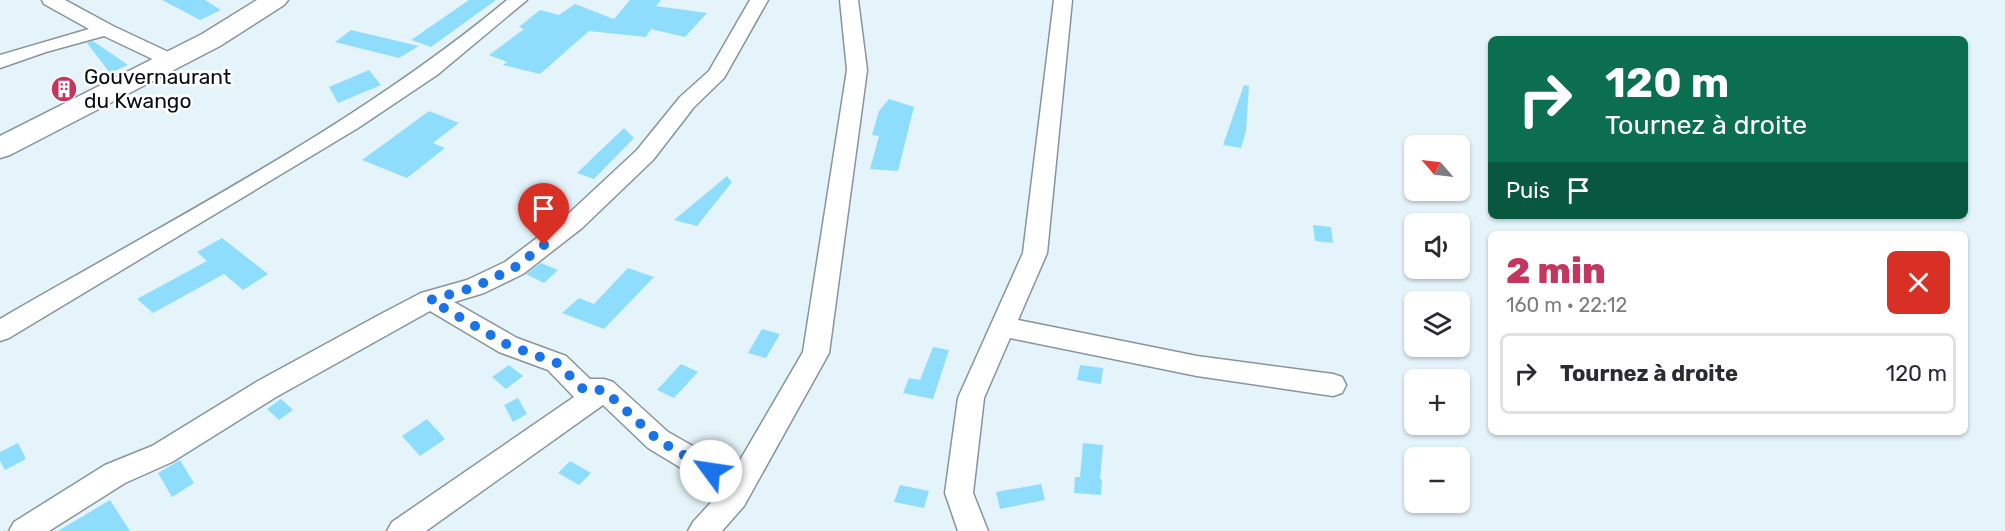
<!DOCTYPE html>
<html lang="fr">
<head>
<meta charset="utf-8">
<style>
	:root { --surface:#fff; --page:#f7f7f7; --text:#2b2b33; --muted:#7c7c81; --line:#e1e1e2; --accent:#c5365e }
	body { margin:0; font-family:Rubik,sans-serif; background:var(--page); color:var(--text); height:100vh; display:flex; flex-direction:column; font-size:22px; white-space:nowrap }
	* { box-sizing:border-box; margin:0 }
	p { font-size:20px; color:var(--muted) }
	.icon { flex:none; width:33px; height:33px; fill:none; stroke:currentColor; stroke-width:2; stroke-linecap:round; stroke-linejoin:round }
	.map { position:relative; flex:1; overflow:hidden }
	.sheet { position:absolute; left:1488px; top:231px; width:480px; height:204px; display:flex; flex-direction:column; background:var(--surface); border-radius:9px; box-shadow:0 2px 4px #0004 }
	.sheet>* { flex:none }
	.guide { position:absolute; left:1488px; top:36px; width:480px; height:183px; border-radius:9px; box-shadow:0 2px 4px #0004; background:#0b6e4f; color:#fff; overflow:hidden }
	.needle { width:39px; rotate:298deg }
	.fabs { position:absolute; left:1404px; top:135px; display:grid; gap:12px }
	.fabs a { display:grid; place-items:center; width:66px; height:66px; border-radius:9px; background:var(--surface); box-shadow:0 2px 4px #0004; font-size:30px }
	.pin { position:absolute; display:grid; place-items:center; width:51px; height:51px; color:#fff; margin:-62px -26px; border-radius:50% 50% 50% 0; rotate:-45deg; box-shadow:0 0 6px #0007 }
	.pin .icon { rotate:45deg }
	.me { position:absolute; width:66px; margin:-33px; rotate:301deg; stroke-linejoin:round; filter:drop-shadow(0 0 4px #0008) }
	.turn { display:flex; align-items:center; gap:21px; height:126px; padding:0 18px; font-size:27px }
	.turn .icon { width:78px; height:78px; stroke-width:2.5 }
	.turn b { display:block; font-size:42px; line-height:51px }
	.then { display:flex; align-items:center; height:57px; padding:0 18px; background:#0003; gap:12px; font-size:22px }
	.round { display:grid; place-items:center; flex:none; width:63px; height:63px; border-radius:9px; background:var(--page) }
	.headline { display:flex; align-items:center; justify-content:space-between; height:102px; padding:0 18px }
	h1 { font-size:36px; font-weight:800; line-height:45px; color:var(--accent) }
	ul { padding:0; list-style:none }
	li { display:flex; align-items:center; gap:18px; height:81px; margin:0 12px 9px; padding:0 6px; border:3px solid var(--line); border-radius:9px }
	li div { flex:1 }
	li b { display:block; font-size:22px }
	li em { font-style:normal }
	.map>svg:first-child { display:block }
</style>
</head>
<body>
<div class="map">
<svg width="2005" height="531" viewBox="0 0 2005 531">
	<rect width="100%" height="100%" fill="#e5f4fb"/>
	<path fill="#8eddfd" d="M162,0H205L221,10L200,20Z
		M469,0H496L431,47L411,40Z
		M630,0H661L656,6L707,13L685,37L651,29L646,37L589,31L540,74L503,65L507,62L489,55L524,29L519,27L540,10L559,15L575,4L614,19Z
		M351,30L419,46L399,58L335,42Z
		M93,41L128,65L110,73L87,43Z
		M369,70L381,85L338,103L329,87Z
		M1244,85L1249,86L1246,131L1241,148L1223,145Z
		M889,99L914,107L898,171L870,169L879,136L872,135L879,111Z
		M429,111L459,123L433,143L445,148L407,178L362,160Z
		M624,128L634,138L594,179L577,173Z
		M727,176L732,182L697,226L674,220Z
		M1313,225L1331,227L1333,243L1315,241Z
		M222,238L268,274L243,290L224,274L153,313L137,299L207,261L197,252Z
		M541,263L558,270L544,283L526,274Z
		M628,268L654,277L604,329L562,313L579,298L594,304Z
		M762,329L780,334L766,358L748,353Z
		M933,347L949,350L933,399L903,393L909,378L920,380Z
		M681,364L698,372L674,398L657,390Z
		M509,365L523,376L506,389L492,377Z
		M1080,365L1103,368L1101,384L1077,380Z
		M518,398L527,414L513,422L504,405Z
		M281,399L293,410L279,420L267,409Z
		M427,419L445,439L420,456L402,436Z
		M18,443L26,459L5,470L0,461V452Z
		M1083,443L1103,445L1100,479H1102L1101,495L1074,493L1075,477H1080Z
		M180,460L194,483L172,497L158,473Z
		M570,461L591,473L579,485L558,473Z
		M1041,484L1045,500L1000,509L996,492Z
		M900,485L929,491L924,508L894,502Z
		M110,500L130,531H58Z"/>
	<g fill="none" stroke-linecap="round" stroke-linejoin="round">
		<defs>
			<path id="street" d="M42,0H65L113,26L179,57L182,61L179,65H165L104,36L46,52L0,68V55L89,29L44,4Z
				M507,0H527L437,75L358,128L9,338L0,341V319C172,219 353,128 507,0Z
				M750,0H768L724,78L694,107L653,160L582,228L523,274L484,293L454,302L517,338L566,356L590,379H604L613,382L668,432L721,462L732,474L803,352L847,70L840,0H858L867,70L829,353L744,506L722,531H688L693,522L716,497L701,480L648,448L603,405L426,531H387L392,522L574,397L548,370L499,352L430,311L276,397L172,462L125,483L49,531H9L14,522L105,465L152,446L258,381L379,315L421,293L467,280L505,262L566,216L637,150L680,97L709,71Z
				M1054,0H1072L1047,253L1018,320L1197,356L1333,374L1342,377L1346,385L1342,393L1333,396L1197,376L1010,338L984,398L973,493L988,531H958L945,493L958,398L1023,253Z"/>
			<path id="secondary" d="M257,0H288L284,5L220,46L10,155L0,158V136L202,34Z"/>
		</defs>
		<use href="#street" stroke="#87959b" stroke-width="3"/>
		<use href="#secondary" stroke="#87959b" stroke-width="3"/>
		<use href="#street" fill="#fff" fill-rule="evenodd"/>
		<use href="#secondary" fill="#fff" fill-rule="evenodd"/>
	</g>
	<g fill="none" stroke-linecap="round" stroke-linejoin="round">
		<path stroke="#1a73e8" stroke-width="10" stroke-dasharray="0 18" d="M544,245L514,268L475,287L430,300L508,345L557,363L584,390H604L658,440L711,471"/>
	</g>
	<defs>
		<symbol id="building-disc" viewBox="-11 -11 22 22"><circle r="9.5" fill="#c5365e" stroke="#fff"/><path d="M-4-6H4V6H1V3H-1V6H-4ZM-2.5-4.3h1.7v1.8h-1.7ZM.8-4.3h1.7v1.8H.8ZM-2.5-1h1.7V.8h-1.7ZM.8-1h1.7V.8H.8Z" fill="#fff"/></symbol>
	</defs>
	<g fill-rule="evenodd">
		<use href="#building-disc" x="49" y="74" width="30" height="30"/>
	</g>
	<g text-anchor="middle" stroke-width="5" stroke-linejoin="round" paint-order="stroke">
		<g font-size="21" fill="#080d0f" stroke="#fff" text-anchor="start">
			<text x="84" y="84">Gouvernaurant<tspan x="84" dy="24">du Kwango</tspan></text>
		</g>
	</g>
</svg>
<div class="fabs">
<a><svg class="needle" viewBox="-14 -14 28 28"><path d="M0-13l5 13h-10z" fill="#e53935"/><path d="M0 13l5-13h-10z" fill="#7c7c81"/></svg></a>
<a><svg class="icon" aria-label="sound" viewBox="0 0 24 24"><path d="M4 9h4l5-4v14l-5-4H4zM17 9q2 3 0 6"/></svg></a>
<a><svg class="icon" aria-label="layers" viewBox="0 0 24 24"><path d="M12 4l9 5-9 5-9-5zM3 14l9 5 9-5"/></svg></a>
<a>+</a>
<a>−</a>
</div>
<div class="pin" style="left:544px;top:245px;background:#d93025"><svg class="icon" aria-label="arrive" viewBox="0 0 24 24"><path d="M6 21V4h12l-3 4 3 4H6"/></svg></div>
<svg class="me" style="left:711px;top:471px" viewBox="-20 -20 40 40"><circle r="19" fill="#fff"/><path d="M0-13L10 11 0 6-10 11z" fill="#1a73e8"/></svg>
<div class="guide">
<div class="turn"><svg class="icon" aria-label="right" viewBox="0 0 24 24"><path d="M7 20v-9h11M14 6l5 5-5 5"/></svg><div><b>120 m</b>Tournez à droite</div></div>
<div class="then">Puis<svg class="icon" aria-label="arrive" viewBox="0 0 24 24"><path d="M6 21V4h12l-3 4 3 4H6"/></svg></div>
</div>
<section class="sheet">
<div class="headline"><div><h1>2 min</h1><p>160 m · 22:12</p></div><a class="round" style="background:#d93025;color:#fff"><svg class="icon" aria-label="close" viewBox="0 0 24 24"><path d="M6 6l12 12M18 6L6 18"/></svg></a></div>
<ul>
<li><svg class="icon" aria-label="right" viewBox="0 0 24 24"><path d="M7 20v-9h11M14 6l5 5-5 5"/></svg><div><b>Tournez à droite</b></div><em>120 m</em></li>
</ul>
</section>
</div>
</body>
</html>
